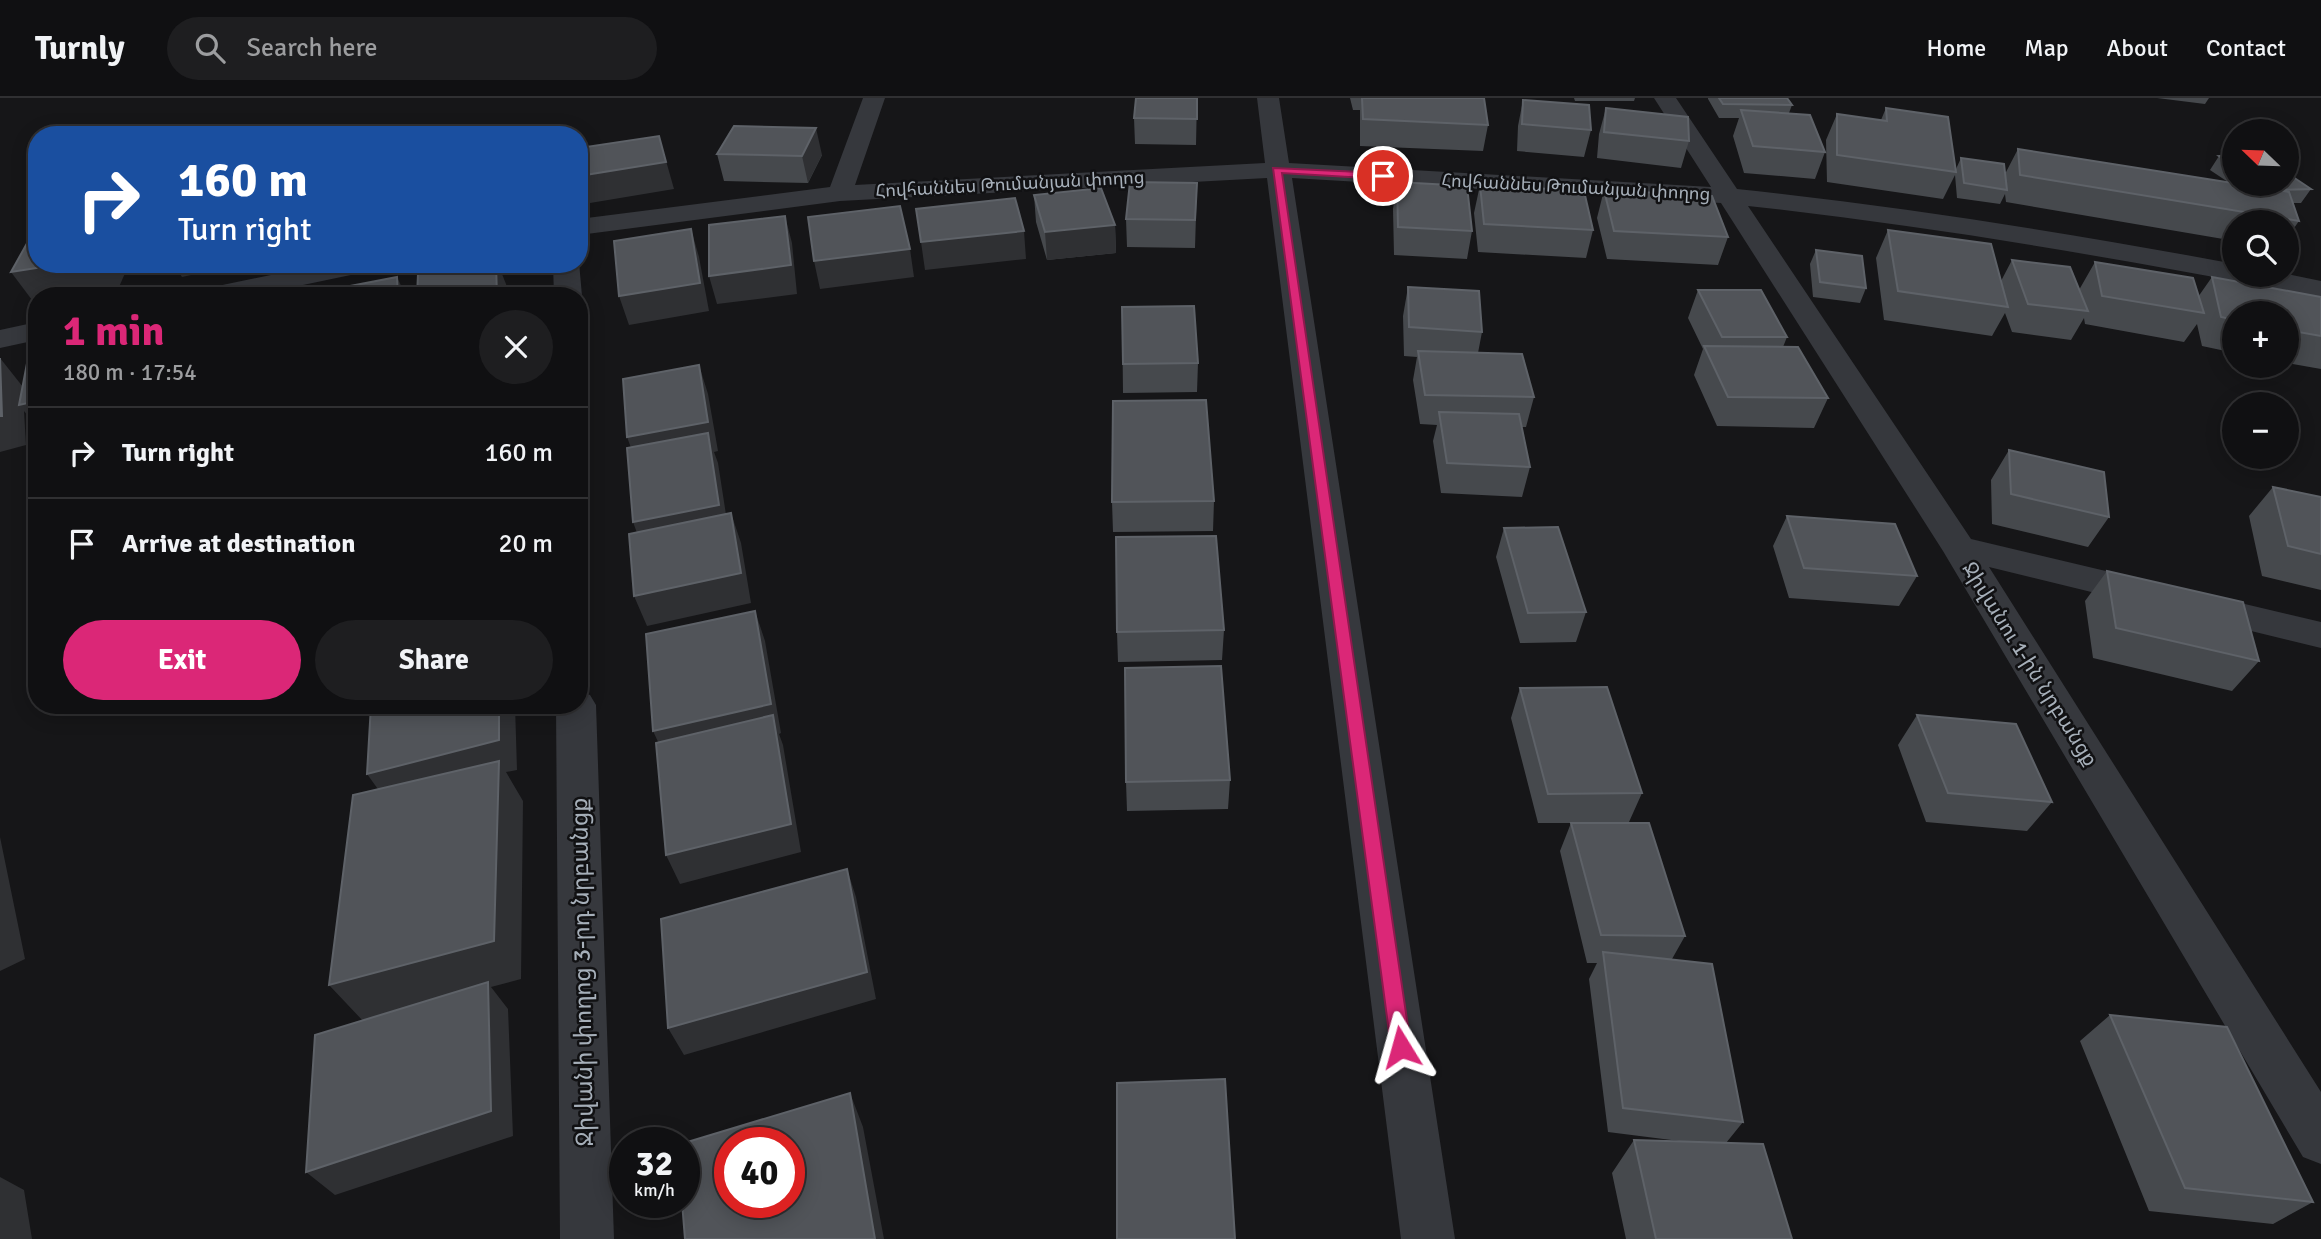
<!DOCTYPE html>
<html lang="en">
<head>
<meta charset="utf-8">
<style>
	:root { --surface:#101012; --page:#1e1e20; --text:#f1f3f6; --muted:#9c9d9f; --line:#303032; --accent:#db2777 }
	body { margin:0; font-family:Signika,"Noto Sans Armenian",sans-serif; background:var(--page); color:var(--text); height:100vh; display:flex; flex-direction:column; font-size:26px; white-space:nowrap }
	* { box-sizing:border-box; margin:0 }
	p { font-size:23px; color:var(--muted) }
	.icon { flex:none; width:38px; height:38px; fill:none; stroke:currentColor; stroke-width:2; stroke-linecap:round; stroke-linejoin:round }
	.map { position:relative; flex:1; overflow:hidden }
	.sheet { position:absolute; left:28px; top:189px; width:560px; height:427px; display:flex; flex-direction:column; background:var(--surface); border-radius:28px; box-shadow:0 4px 18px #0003,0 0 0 2px var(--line) }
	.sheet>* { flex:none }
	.hud { position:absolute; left:28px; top:28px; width:560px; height:147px; border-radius:28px; box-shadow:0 4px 18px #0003,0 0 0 2px var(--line); background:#1a4fa0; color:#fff; overflow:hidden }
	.needle { width:46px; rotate:293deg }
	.controls { position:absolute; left:2222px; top:21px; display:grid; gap:14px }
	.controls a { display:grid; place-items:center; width:77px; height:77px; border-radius:50%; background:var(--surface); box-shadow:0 4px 18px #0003,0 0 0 2px var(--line); font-size:35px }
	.speed { position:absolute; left:609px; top:1029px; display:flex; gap:14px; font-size:35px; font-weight:700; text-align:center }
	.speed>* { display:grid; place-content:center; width:91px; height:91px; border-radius:50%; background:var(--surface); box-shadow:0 4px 18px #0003,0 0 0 2px var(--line); line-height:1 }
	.speed small { font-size:18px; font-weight:400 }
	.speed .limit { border:10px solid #d22; background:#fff; color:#111 }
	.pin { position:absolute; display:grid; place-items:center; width:60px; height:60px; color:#fff; margin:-30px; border:4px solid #fff; border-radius:50%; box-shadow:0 2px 7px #0007 }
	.me { position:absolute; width:77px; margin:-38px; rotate:352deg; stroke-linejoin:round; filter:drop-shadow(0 0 5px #0008) }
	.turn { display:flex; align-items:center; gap:24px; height:147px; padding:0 35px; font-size:32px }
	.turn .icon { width:91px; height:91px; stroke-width:2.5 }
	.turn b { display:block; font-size:49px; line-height:60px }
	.round { display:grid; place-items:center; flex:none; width:74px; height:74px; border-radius:37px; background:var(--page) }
	.head { display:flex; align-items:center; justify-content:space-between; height:119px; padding:0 35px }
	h1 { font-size:42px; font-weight:800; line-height:52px; color:var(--accent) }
	.primary-button { display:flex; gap:14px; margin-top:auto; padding:14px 35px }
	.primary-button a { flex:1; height:80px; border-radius:42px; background:var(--accent); color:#fff; font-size:28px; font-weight:800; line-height:80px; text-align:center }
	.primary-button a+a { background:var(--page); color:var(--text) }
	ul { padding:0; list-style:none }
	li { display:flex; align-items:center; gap:21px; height:91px; padding:0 35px; border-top:2px solid var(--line) }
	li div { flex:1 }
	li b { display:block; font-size:26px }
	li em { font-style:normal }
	header { display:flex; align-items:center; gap:42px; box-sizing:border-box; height:98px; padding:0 35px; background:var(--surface); border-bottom:2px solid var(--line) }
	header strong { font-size:33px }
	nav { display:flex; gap:38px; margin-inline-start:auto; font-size:24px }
	.search { width:490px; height:63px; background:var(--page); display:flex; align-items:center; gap:18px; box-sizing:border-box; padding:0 24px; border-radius:38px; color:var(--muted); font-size:26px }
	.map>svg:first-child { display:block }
</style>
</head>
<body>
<header>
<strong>Turnly</strong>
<div class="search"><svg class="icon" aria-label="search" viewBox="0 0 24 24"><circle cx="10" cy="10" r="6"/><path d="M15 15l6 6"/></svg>Search here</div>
<nav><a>Home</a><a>Map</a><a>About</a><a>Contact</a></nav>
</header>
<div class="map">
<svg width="2321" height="1141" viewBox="0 0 2321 1141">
	<rect width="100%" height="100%" fill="#161618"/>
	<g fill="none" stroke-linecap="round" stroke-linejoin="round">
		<path fill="#36383d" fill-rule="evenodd" d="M863,0H885L855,87L1265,65L1257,0H1279L1289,65L1711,89L1654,0H1676L1737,91C1904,109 2070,135 2235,166V177L2287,176L2321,183V199C2131,163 1941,129 1748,108L1971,441L2321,524V550L1989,469L2321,994V1066L2303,1059L1943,453L1721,105L1292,80L1455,1141H1401L1267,80L840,103L579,137V121L830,89Z
			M579,164L582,198L579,202V198H554L553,166Z
			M324,166H378L375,172L365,174L250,198H194L198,192L208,190Z
			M37,224V242L0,250V232Z
			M579,593L590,597L596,607L614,1141H560L556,607H579Z"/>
	</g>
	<path fill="#46494d" d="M1197,0L1196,47L1135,46L1134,20Z
		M1350,0H1484L1488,27L1483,53L1360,48V12H1353Z
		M1574,0H1635L1634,3H1575Z
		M1708,0H1787L1792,7L1789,15L1825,54L1815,81L1744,75L1733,38L1739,20H1719L1708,1Z
		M2157,0H2209L2205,6Z
		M1523,2L1591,32L1584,59L1517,53L1518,28Z
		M1606,10L1689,43L1681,70L1597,60L1599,36Z
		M1886,10L1956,71L1961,60L2005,76L2018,51L2228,84L2210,72L2219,58L2235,57V86H2287L2311,91L2301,105H2293L2299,123L2287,140V124H2235V143L2006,104L2005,96L2000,106L1957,100L1955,77L1943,101L1827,84L1826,42L1837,16L1881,22Z
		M717,56L822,57L808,85L724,83Z
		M1397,84L1472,133L1467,161L1394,157L1393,111Z
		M1197,85L1195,150L1127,149L1126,121Z
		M1480,87L1593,132L1586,160L1478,154L1474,115Z
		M1604,92L1728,139L1718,167L1607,161L1597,120Z
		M1034,97L1115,127L1116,155L1047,162L1036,124Z
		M1888,132L2001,183L2012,162L2079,192L2095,164L2198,199L2212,179L2321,199V271L2287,265V215H2235V255L2202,248L2197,226L2184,244L2085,226L2084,220L2071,242L2012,234L2005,215L1992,238L1884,222L1876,160Z
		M1816,152L1866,190L1860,205L1813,199L1810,166Z
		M1408,189L1482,234L1478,255L1534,299L1526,329H1521L1530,369L1522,399L1441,395L1433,343L1437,327L1420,326L1413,282L1417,259L1404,258L1403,218Z
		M1698,192L1787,239L1783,249L1828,300L1814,330L1717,328L1694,277L1703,251L1688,220Z
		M1122,209L1198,265L1197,294L1123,295Z
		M2009,352L2109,419L2088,449L1992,426L1991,382Z
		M2273,389L2321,399V492L2262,478L2249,418Z
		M1214,403L1213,433L1113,434L1112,404Z
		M1787,418L1917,478L1899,508L1789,500L1773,448Z
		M1504,430L1586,514L1576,544L1520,545L1496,459Z
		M2107,473L2259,563L2232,593L2093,560L2085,503Z
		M1224,532L1222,562L1118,564L1117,534Z
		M1520,590L1642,695L1629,724L1584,725L1685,838L1672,861L1743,1024L1726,1045L1792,1141H1626L1612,1075L1634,1042L1687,1044L1608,1034L1589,881L1597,865H1587L1560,753L1571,725H1538L1511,620Z
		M1917,617L2052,704L2027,733L1926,724L1898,647Z
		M1230,682L1228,711L1127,713L1126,684Z
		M2110,917L2313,1104L2273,1126L2149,1113L2080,943Z"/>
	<path fill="#2f3033" d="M816,30L822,57L808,85L802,58Z
		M659,38L674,91L584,106L579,91V78Z
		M785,118L792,145L797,196L717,206L709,178Z
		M1115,127L1116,155L1047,162L1045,134Z
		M691,131L699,159L709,213L629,227L619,198Z
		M1024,133L1026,161L925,172L921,144Z
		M910,151L914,179L820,191L814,163Z
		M62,166H129L119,189L61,198H37V201L32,202L11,174Z
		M174,166H240L182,179Z
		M496,166H498L508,191V198H497Z
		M397,179L406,198H398Z
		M0,260L23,289L37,303V329L24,313L26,347L0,354Z
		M699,267L708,296L718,353L714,354L718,365L729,436L644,454L633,424L638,369L627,339Z
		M731,415L741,445L751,505L647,528L634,498Z
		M755,513L765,543L781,635L779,636L783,647L801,754L680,786L666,757L667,663L653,633Z
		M499,607H515L517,672L506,674L523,703L521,881L491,889L508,911L513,1038L335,1097L306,1074L364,924L329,887L388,705L367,676Z
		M0,739L25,861L0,873Z
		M847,771L856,799L876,901L684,957L668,930Z
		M850,995L863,1029L884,1141H875Z
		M0,1079L24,1092L32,1141H0Z"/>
	<path fill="#515459" stroke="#5e6268" stroke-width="2" fill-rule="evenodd" d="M1136,0H1197V21L1134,20Z
		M1362,0H1484L1488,27L1363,21Z
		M1719,0H1787L1792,7L1723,6Z
		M1523,2L1589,7L1591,32L1522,26Z
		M1606,10L1688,19L1689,43L1604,34Z
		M1886,10L1948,19L1956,74L1837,57V16L1887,23Z
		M1741,12L1810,17L1825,54L1753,48Z
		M734,28L816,30L802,58L717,56Z
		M659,38L666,64L579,78V50Z
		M2018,51L2289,94L2299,123L2020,77Z
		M2235,57V69L2219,58Z
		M1961,60L2004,66L2007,92L1964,85Z
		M2287,75L2311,91L2277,92L2266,91L2259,86H2287Z
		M1130,84L1197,85L1195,122L1126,121Z
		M1397,84L1467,88L1472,133L1398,129Z
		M1480,87L1584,93L1593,132L1484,126Z
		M1101,90L1115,127L1045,134L1034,97Z
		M1604,92L1712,98L1728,139L1614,133Z
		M1015,100L1024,133L921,144L916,111Z
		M900,108L910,151L814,163L808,119Z
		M785,118L791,167L709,178V127Z
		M35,131H37V166H62L11,174Z
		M691,131L700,185L619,198L614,143Z
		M1888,132L1991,146L2008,209L1898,193Z
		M1816,152L1862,158L1866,190L1820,184Z
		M2012,162L2070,169L2088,213L2028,206Z
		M2095,164L2193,180L2204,215L2102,198Z
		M474,166H496L497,198H417L418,176Z
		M397,179L398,198H298Z
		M2212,179L2321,199V238L2287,232V215H2235V222L2221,219Z
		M1408,189L1479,193L1482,234L1409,229Z
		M1698,192H1761L1787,239H1722Z
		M1194,208L1198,265L1123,266L1122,209Z
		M1704,248L1798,249L1828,300L1728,299Z
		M37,253V303L19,307L29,255Z
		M1418,253L1522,256L1534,299L1425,297Z
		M0,260L2,318H0Z
		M699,267L708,324L627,339L623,281Z
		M1206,302L1214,403L1112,404L1113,303Z
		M1439,314L1519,316L1530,369L1447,365Z
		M708,335L719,407L633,424L627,350Z
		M2009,352L2104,374L2109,419L2011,396Z
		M2273,389L2321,399V456L2288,448Z
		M731,415L741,475L634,498L629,436Z
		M1787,418L1895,426L1917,478L1804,470Z
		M1558,429L1586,514L1528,515L1504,430Z
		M1216,438L1224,532L1117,534L1116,439Z
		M2107,473L2243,504L2259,563L2116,530Z
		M755,513L771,606L653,633L646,536Z
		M1221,568L1230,682L1126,684L1125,570Z
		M1607,589L1642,695L1548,696L1520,590Z
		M371,607H499V642L367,676Z
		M773,617L791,726L666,757L656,645Z
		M1917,617L2016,626L2052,704L1948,695Z
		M499,663L494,843L329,887L353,697Z
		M1571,725H1649L1685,838L1601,837Z
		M847,771L867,874L668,930L661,821Z
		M1603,854L1712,866L1743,1024L1623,1010Z
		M488,884L491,1013L306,1074L315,937Z
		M2110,917L2227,929L2313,1104L2185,1090Z
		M1225,981L1235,1141H1117V985Z
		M850,995L875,1141H685L682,1104H684V1045ZM730,1045H789V1104H730Z
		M1634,1042L1763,1046L1792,1141H1656Z"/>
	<path fill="#db2777" stroke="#8e194d" stroke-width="2" d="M1273,70L1383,75L1388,78L1383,81L1282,75L1411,949L1408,956L1401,959L1394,956L1391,949Z"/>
	<g text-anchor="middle" stroke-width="5" stroke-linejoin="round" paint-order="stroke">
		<g font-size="18" fill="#a6afb9" stroke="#111113">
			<text transform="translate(1010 86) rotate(-3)" y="6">Հովհաննես Թումանյան փողոց</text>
			<text transform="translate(1576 89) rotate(3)" y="6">Հովհաննես Թումանյան փողոց</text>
		</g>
		<g font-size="21" fill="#a6afb9" stroke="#111113">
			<text transform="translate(2030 566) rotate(58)" y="7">Ջիվանու 1-ին նրբանցք</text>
		</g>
		<g font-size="24" fill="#a6afb9" stroke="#111113">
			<text transform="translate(582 874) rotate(-91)" y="8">Ջիվանի փողոց 3-րդ նրբանցք</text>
		</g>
	</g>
</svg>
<div class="controls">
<a><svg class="needle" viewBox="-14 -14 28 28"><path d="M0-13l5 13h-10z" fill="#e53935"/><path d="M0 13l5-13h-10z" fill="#9c9d9f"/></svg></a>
<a><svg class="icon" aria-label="search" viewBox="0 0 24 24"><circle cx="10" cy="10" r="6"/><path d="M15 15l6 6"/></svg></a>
<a>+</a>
<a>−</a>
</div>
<div class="speed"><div>32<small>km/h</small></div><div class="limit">40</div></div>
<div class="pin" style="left:1383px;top:78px;background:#d93025"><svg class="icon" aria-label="arrive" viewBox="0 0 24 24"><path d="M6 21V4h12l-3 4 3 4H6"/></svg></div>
<svg class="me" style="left:1401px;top:949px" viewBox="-20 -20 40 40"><path d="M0-17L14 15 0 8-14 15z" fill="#db2777" stroke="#fff" stroke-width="4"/></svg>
<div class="hud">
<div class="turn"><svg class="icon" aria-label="right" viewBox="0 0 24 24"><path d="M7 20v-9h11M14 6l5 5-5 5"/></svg><div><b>160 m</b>Turn right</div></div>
</div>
<section class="sheet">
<div class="head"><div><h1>1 min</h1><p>180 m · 17:54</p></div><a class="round"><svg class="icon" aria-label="close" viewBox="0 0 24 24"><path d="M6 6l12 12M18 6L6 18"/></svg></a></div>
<ul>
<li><svg class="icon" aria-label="right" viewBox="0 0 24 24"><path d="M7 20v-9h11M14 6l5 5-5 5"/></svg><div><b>Turn right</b></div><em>160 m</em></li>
<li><svg class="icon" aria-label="arrive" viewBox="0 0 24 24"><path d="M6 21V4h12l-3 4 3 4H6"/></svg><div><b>Arrive at destination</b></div><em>20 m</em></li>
</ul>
<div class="primary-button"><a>Exit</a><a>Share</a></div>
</section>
</div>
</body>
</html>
